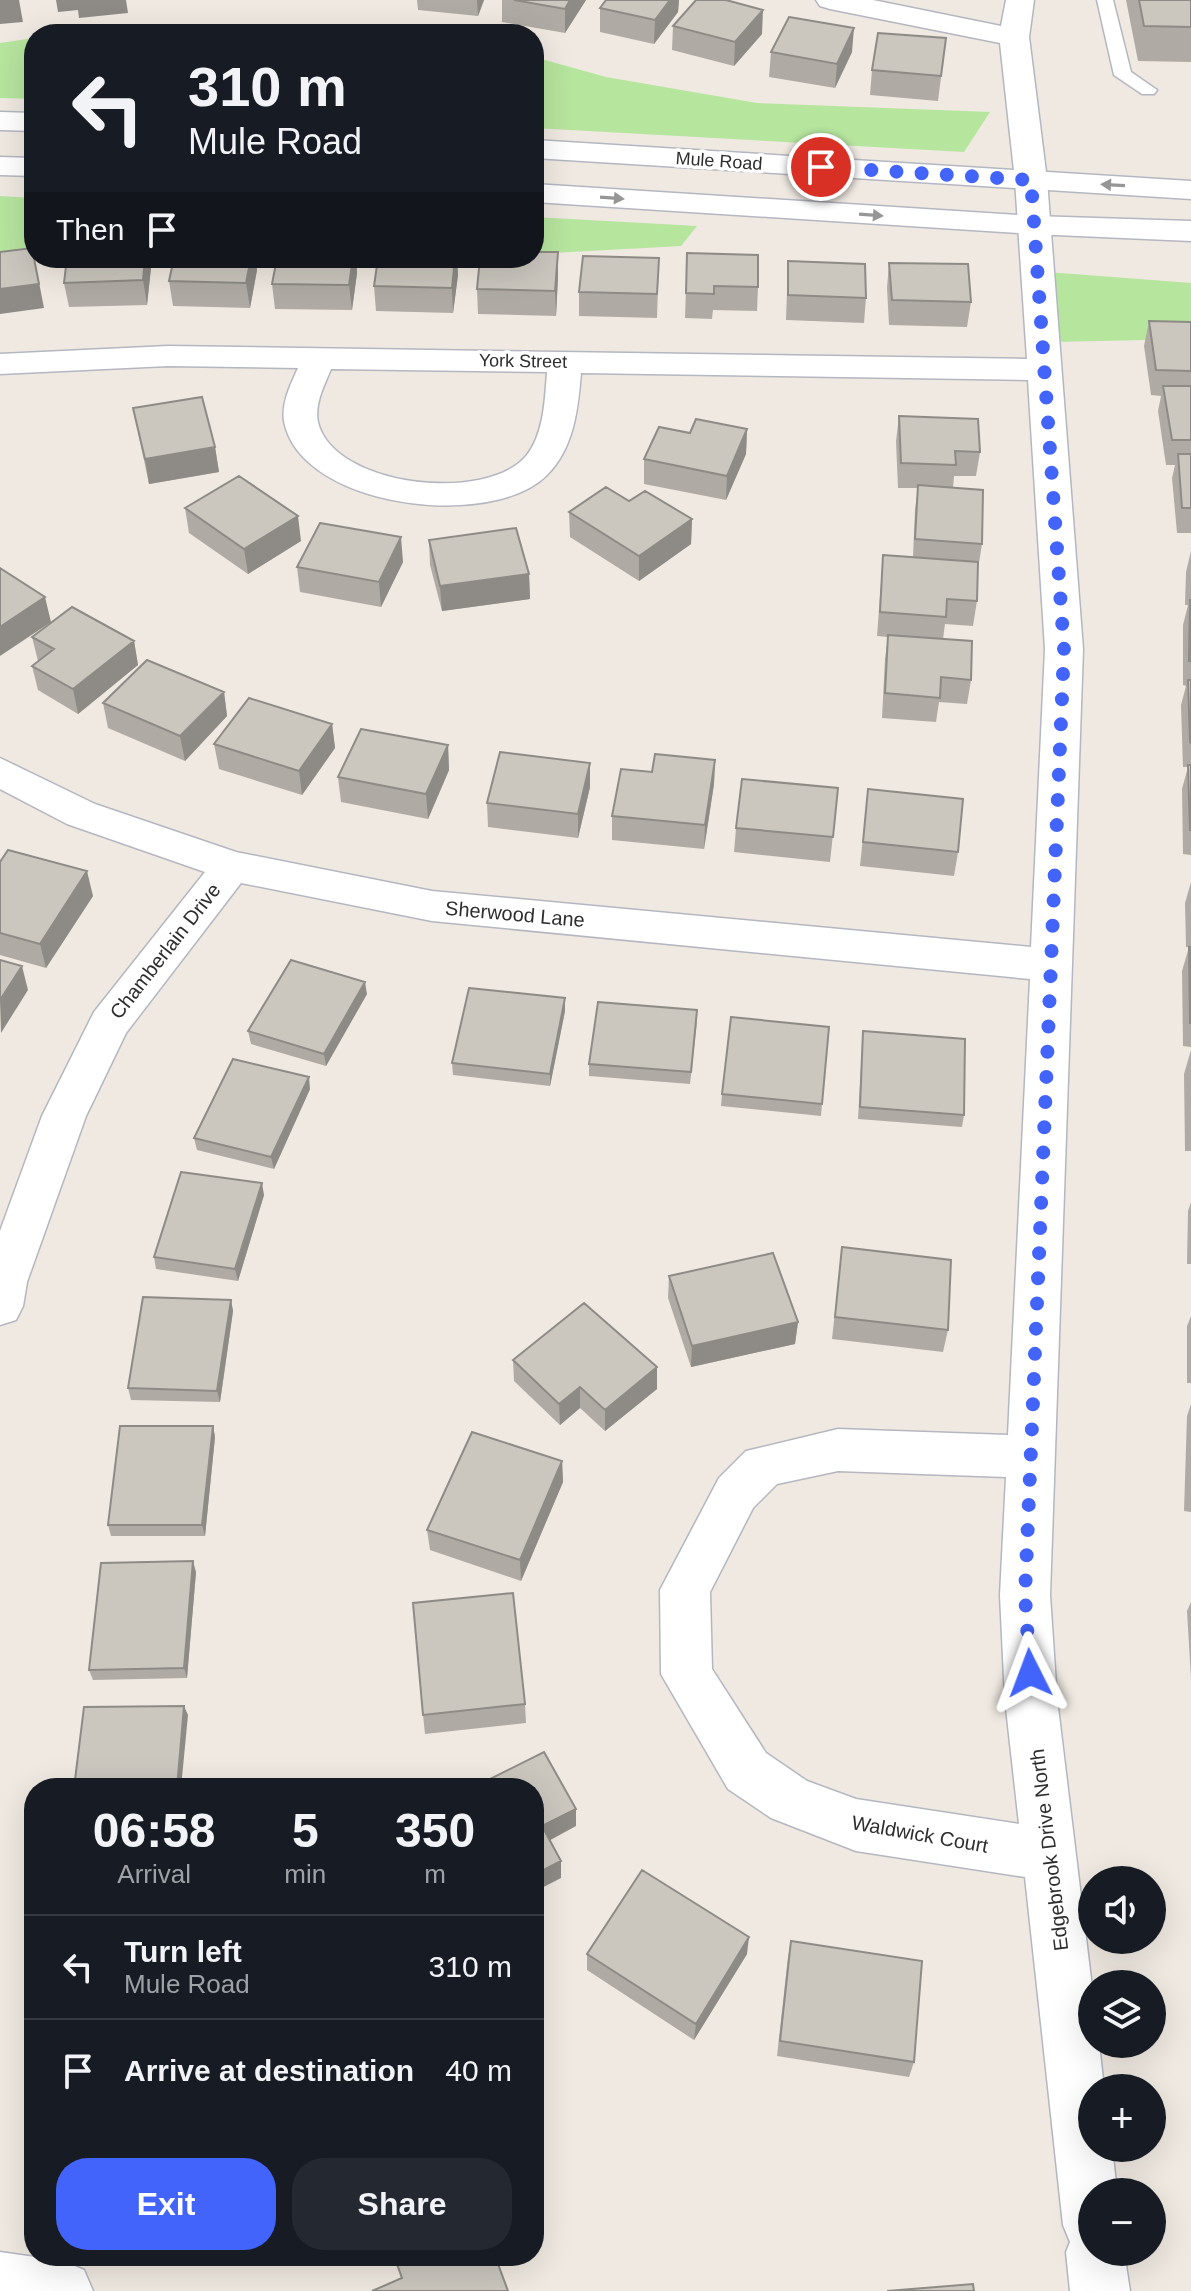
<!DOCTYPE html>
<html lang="en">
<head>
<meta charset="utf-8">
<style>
	:root { --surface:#171b24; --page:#242831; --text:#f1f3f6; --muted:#9ea1a6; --line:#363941; --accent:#4264fb }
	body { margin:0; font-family:Arial,sans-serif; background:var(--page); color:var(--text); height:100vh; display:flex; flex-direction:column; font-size:30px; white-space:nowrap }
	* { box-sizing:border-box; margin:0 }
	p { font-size:26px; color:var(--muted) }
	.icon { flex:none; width:44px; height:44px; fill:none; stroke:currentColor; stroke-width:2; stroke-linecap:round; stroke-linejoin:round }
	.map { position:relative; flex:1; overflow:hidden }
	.sheet { position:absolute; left:24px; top:1778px; width:520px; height:488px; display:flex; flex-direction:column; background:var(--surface); border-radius:32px; box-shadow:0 8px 32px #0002 }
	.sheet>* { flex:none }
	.top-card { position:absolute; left:24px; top:24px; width:520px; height:244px; border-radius:32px; box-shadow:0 8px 32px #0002; background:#171b24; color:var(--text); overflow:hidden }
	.controls { position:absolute; left:1078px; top:1866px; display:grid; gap:16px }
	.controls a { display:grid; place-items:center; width:88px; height:88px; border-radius:50%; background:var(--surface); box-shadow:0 8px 32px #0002; font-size:40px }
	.pin { position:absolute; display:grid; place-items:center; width:68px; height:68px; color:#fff; margin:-34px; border:4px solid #fff; border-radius:50%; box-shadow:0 2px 8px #0007 }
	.me { position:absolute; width:88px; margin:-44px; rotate:357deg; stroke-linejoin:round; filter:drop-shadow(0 0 6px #0008) }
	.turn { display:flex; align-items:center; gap:28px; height:168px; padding:0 32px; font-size:36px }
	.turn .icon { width:104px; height:104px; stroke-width:2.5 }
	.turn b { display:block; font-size:56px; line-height:68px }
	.then { display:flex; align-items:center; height:76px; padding:0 32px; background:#0003; gap:16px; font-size:30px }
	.eta { display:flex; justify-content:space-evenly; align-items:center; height:136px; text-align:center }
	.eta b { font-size:48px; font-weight:700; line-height:56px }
	.button { display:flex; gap:16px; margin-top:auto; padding:16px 32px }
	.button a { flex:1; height:92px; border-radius:32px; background:var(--accent); color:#fff; font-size:32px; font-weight:700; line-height:92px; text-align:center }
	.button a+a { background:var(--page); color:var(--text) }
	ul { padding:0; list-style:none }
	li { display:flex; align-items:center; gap:24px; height:104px; padding:0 32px; border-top:2px solid var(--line) }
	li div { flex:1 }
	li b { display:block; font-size:30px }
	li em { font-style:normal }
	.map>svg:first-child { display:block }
</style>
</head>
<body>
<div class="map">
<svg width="1191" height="2291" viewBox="0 0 1191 2291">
	<rect width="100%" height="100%" fill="#efe9e1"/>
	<path fill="#b6e59e" d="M431,28L452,34H63H66Z
		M34,38V99L0,98V43Z
		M534,57L606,77L757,103L990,112L964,152L534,128Z
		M0,196L34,198V250L0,252Z
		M534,217L697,226L681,246L534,254Z
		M1047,272L1191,283V339L1053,342Z"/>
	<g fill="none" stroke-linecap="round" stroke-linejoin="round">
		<defs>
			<path id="lane" d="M1097,0H1113L1131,72L1157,90L1154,94H1142L1114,75Z"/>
			<path id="street" d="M816,0H873L1001,26L1006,0H1034L1029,37L1047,180L1083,649L1050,1595L1057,1699L1092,1987V2044H1099L1104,2088H1092V2148H1112L1117,2192H1092V2252H1124L1130,2291H1070L1066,2252L1070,2242L1063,2225L1025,1877L856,1851L771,1818L728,1789L661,1674L660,1590L719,1478L746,1451L838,1429L1008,1435L1030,979L432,921L241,883L126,1033L86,1116L27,1282L23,1306L16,1320L0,1325V1231L42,1116L94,1012L205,872L67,824L0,789V758L95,804L236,852L432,891L1031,947L1045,649L1028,380L581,373C578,409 574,448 547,475C492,531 300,508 284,421C281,403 291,384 298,368L168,366L0,374V354L168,346L1027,359L1015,180L1000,43L830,9L820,6ZM331,369L547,372C545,399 544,433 527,455C488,504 333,487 318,422C314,404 325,384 331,369ZM838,1471L1006,1477L1000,1595L1005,1699L1019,1824L856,1799L807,1781L766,1753L712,1669L710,1592L753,1508L777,1484Z
				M0,2252L63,2261L84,2270L93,2291H0Z"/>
			<path id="secondary" d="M0,112L34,113V131L0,130Z
				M534,140L1191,181V199L534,158Z
				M0,157L34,158V176L0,175Z
				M534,184L1033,216L1191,221V241L1033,234L534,202Z"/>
		</defs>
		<use href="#lane" stroke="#b4b7c1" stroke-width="3"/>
		<use href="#street" stroke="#b4b7c1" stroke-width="3"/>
		<use href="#secondary" stroke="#b4b7c1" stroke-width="3"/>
		<use href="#lane" fill="#fff" fill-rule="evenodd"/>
		<use href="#street" fill="#fff" fill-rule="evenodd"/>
		<use href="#secondary" fill="#fff" fill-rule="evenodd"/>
	</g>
	<path fill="#afaba4" d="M417,0H484L478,16L418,10Z
		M502,0H586L565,33L502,22Z
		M606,0H679L678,12L654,44L600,32V8Z
		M1126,0H1191V62L1138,61Z
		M673,26L762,34L734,66L672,50Z
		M946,38L938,101L870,95L872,70Z
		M771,52H852L835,88L769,77Z
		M687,253L758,287L757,311L713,310L712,319L685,318Z
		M277,258H356L357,273L352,310L275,309L272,284Z
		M378,258H457L458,275L453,313L376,311L374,286Z
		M659,258L657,318L579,316V292Z
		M788,261L866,298L864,323L786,320Z
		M889,263L971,302L967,327L889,325L887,288Z
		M151,268L147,305L69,307L64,283Z
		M257,270L250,308L173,306L169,281Z
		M558,277L556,316L478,314L477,289Z
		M1149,321L1191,322V533H1177L1172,478L1175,465H1166L1158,411L1161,396L1151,395L1144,346Z
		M133,408L215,447L219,472L149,484Z
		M899,416L980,452L976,476H954L953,488L982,544L978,569L977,601L973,626L945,624L943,639L971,680L967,704L939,702L936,722L882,718L885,659L888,637L877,636L883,555L913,557L915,510L918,488H898L896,441Z
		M747,429L746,454L726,500L644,484V459L690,433Z
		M629,501L692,519L691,544L639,581L570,537L569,512Z
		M185,508L301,541L248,574L189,533Z
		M429,540L529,574L530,599L442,611L430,565Z
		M1191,551V855L1183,854L1182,789L1188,767H1183L1181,705L1186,686L1183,685V625L1188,605H1185L1186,572Z
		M403,562L381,607L300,592L297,567Z
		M32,637L134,641L138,665L78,714L38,690L32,666L38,661Z
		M224,692L227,716L185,761L108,728L103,703Z
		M332,724L335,748L302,795L219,769L214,744Z
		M448,745L449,770L428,819L341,802L338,777Z
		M715,760L714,784L704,849L612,840V816L652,772Z
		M590,787L578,838L488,827L487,803Z
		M838,788L830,862L734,852L736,828Z
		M868,789L958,852L954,876L860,866Z
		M0,862L93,896L46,968L0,955Z
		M1191,882V947H1186L1185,903Z
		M1189,947H1191V1047L1183,1046L1182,971Z
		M367,994L326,1066L251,1044L248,1031Z
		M565,1011L550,1086L453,1075L452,1063Z
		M697,1022L690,1084L589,1076V1064Z
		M863,1031L964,1115L962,1127L858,1119Z
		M1191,1050V1151H1185L1184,1074Z
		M310,1089L274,1169L197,1150L194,1138Z
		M722,1094L822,1104L821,1116L721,1106Z
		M264,1195L238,1281L156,1269L154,1257Z
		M1191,1202V1264H1187L1188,1211Z
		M842,1247L948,1330L943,1352L832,1339Z
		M669,1276L798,1322L795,1344L691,1367L668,1298Z
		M231,1300L233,1311L220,1402L131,1400L128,1388Z
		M1191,1316V1383H1187V1326Z
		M513,1360L657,1389L605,1431L580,1408L560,1425L514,1381Z
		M1191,1404V1512L1184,1511L1187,1416Z
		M213,1426L215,1437L205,1536H111L108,1525Z
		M562,1461L563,1482L521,1581L430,1550L427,1530Z
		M196,1572L187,1678L93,1680L89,1670Z
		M1191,1602V1678L1187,1611Z
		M525,1704L526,1723L425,1734L423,1715Z
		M791,1941L914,2062L909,2077L777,2056L788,1957Z
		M587,1954H747L694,2040L587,1970Z"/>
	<path fill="#8e8b86" d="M0,0H19L23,22L0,24Z
		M56,0H126L128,13L79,18L78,10L58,12Z
		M477,0H484L478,16Z
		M570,0H586L565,33V9Z
		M670,0H679L678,12L654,44L655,20Z
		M763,10L762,34L734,66L735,42Z
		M854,28L852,52L835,88L837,64Z
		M558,252V277L556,316L555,291Z
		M145,258H149L151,268L147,305L143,280Z
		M251,258H256L257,270L250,308L246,283Z
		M353,258H356L357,273L352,310L349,285Z
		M455,258H457L458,275L453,313L452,288Z
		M37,272L44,308L0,314V289Z
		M747,429L746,454L726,500L727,476Z
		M215,447L219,472L149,484L145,459Z
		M298,516L301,541L248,574L244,549Z
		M692,519L691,544L639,581V556Z
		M401,537L403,562L381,607L379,582Z
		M529,574L530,599L442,611L440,586Z
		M45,597L51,622L0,656V627Z
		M134,641L138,665L78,714L73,689Z
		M224,692L227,716L185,761L180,736Z
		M332,724L335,748L302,795L299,771Z
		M448,745L449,770L428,819L426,794Z
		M715,760L714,784L704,849L705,825Z
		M590,763V787L578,838V814Z
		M87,871L93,896L46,968L40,944Z
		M22,966L28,990L1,1033L0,1000Z
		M365,982L367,994L326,1066L324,1054Z
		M565,998V1011L550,1086V1074Z
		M309,1077L310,1089L274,1169L271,1157Z
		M262,1183L264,1195L238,1281L235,1269Z
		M231,1300L233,1311L220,1402L217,1391Z
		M798,1322L795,1344L691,1367L692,1346Z
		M657,1367V1389L605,1431V1410Z
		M580,1387V1408L560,1425L559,1404Z
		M213,1426L215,1437L205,1536L202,1525Z
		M562,1461L563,1482L521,1581L520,1560Z
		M193,1561L196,1572L187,1678L184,1668Z
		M184,1706L188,1715L181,1788H177Z
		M576,1809V1826L543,1844L542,1826Z
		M561,1861V1878L534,1892V1875Z
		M749,1937L747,1954L694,2040L696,2024Z"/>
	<path fill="#cbc7bf" stroke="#8e8b86" stroke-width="2" d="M514,0H570L565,9Z
		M606,0H670L655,20L600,8Z
		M696,0H726L763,10L735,42L673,26Z
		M1139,0H1191V27L1144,26Z
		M789,17L854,28L837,64L771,52Z
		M878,33L946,38L941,76L872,70Z
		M32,248L39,284L0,289V252Z
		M534,252H558L555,291L477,289L480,258H534Z
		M687,253L758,255V287L714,286V294L686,293Z
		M583,256L659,258L657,294L579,292Z
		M67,258H145L143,280L64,283Z
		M174,258H251L246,283L169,281Z
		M277,258H353L349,285L272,284Z
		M378,258H455L452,288L374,286Z
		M788,261L865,264L866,298L788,295Z
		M889,263L968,264L971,302L892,300Z
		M1149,321L1191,322V371L1156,370Z
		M1163,386H1191V440H1172Z
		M202,397L215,447L145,459L133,408Z
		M899,416L978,419L980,452L955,451L956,465L901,463Z
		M696,419L747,429L727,476L644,459L659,427L690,433Z
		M1178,454H1191V508H1182Z
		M239,476L298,516L244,549L185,508Z
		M918,485L983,490L982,544L915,539Z
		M606,487L629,501L645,491L692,519L639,556L569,512Z
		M320,523L401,537L379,582L297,567Z
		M516,528L529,574L440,586L429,540Z
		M883,555L978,562L977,601L947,599L946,617L880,612Z
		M0,568L45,597L0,627Z
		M1190,600H1191V661H1189Z
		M72,607L134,641L73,689L32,666L54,649L32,637Z
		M888,635L972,641L971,680L941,677L940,698L885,693Z
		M147,660L224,692L180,736L103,703Z
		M1188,680H1191V743L1190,742Z
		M249,698L332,724L299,771L214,744Z
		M361,729L448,745L426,794L338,777Z
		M500,752L590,763L578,814L487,803Z
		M655,754L715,760L705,825L612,816L621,769L652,772Z
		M1188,765H1191V830H1190Z
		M742,779L838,788L833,837L736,828Z
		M868,789L963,799L958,852L863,842Z
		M8,850L87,871L40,944L0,933V862Z
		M1189,947H1191V1023H1190Z
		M0,960L22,966L0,1000Z
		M291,960L365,982L324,1054L248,1031Z
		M469,988L565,998L550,1074L452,1063Z
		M598,1002L697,1010L691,1072L589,1064Z
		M731,1017L829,1027L822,1104L722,1094Z
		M863,1031L965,1039L964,1115L860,1107Z
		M233,1059L309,1077L271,1157L194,1138Z
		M181,1172L262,1183L235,1269L154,1257Z
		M842,1247L951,1260L948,1330L835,1317Z
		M773,1253L798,1322L692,1346L669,1276Z
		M143,1297L231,1300L217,1391L128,1388Z
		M584,1303L657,1367L605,1410L580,1387L559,1404L513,1360Z
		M120,1426H213L202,1525H108Z
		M472,1432L562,1461L520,1560L427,1530Z
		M193,1561L184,1668L89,1670L101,1563Z
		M513,1593L525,1704L423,1715L413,1603Z
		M184,1706L177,1788H74L84,1707Z
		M544,1752L576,1809L542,1826L561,1861L534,1875V1788H472Z
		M642,1870L749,1937L696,2024L587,1954Z
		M791,1941L922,1961L914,2062L780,2041Z
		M394,2256H495L508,2291H372L402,2278Z
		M973,2284L974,2291H887Z"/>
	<defs><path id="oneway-solid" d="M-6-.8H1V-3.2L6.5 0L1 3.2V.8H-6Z" transform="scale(2)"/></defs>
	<g fill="#969696">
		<use href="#oneway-solid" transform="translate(1113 185) rotate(-177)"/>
		<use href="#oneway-solid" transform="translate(612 198) rotate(4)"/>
		<use href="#oneway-solid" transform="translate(871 215) rotate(4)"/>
	</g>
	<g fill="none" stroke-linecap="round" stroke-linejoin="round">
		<path stroke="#4264fb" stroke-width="14" stroke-dasharray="0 25.2" d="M821,167L1031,180L1064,649L1025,1595L1030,1673"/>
	</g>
	<g text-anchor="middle" stroke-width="7" stroke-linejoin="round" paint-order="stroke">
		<g font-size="18" fill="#2e2e2e" stroke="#fff">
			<text transform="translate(719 161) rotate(4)" y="6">Mule Road</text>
			<text transform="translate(523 361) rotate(1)" y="6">York Street</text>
		</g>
		<g font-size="20" fill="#2e2e2e" stroke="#fff">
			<text transform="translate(515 914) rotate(5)" y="7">Sherwood Lane</text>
			<text transform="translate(165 951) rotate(-52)" y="7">Chamberlain Drive</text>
			<text transform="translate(920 1834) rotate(10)" y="7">Waldwick Court</text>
			<text transform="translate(1049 1850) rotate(-97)" y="7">Edgebrook Drive North</text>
		</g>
	</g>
</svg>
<div class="controls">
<a><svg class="icon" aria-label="sound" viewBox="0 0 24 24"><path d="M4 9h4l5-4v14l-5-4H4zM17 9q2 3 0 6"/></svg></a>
<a><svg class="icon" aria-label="layers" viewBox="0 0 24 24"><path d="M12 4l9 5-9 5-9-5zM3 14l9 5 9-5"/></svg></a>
<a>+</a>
<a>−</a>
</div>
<div class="pin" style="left:821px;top:167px;background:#d93025"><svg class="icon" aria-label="arrive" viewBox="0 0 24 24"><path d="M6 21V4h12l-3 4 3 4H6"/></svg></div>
<svg class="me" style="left:1030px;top:1673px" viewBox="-20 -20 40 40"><path d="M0-17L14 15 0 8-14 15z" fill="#4264fb" stroke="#fff" stroke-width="4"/></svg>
<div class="top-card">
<div class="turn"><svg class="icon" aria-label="left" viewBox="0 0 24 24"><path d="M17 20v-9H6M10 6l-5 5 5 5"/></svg><div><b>310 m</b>Mule Road</div></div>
<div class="then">Then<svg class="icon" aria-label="arrive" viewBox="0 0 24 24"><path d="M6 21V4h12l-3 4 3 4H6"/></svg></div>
</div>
<section class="sheet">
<div class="eta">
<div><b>06:58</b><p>Arrival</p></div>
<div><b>5</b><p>min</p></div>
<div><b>350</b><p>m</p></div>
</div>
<ul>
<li><svg class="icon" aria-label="left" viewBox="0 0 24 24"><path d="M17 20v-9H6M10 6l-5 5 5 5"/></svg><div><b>Turn left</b><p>Mule Road</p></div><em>310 m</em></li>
<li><svg class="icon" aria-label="arrive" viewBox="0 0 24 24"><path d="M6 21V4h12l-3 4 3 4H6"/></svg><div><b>Arrive at destination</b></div><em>40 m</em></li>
</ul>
<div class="button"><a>Exit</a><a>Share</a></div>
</section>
</div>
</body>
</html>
